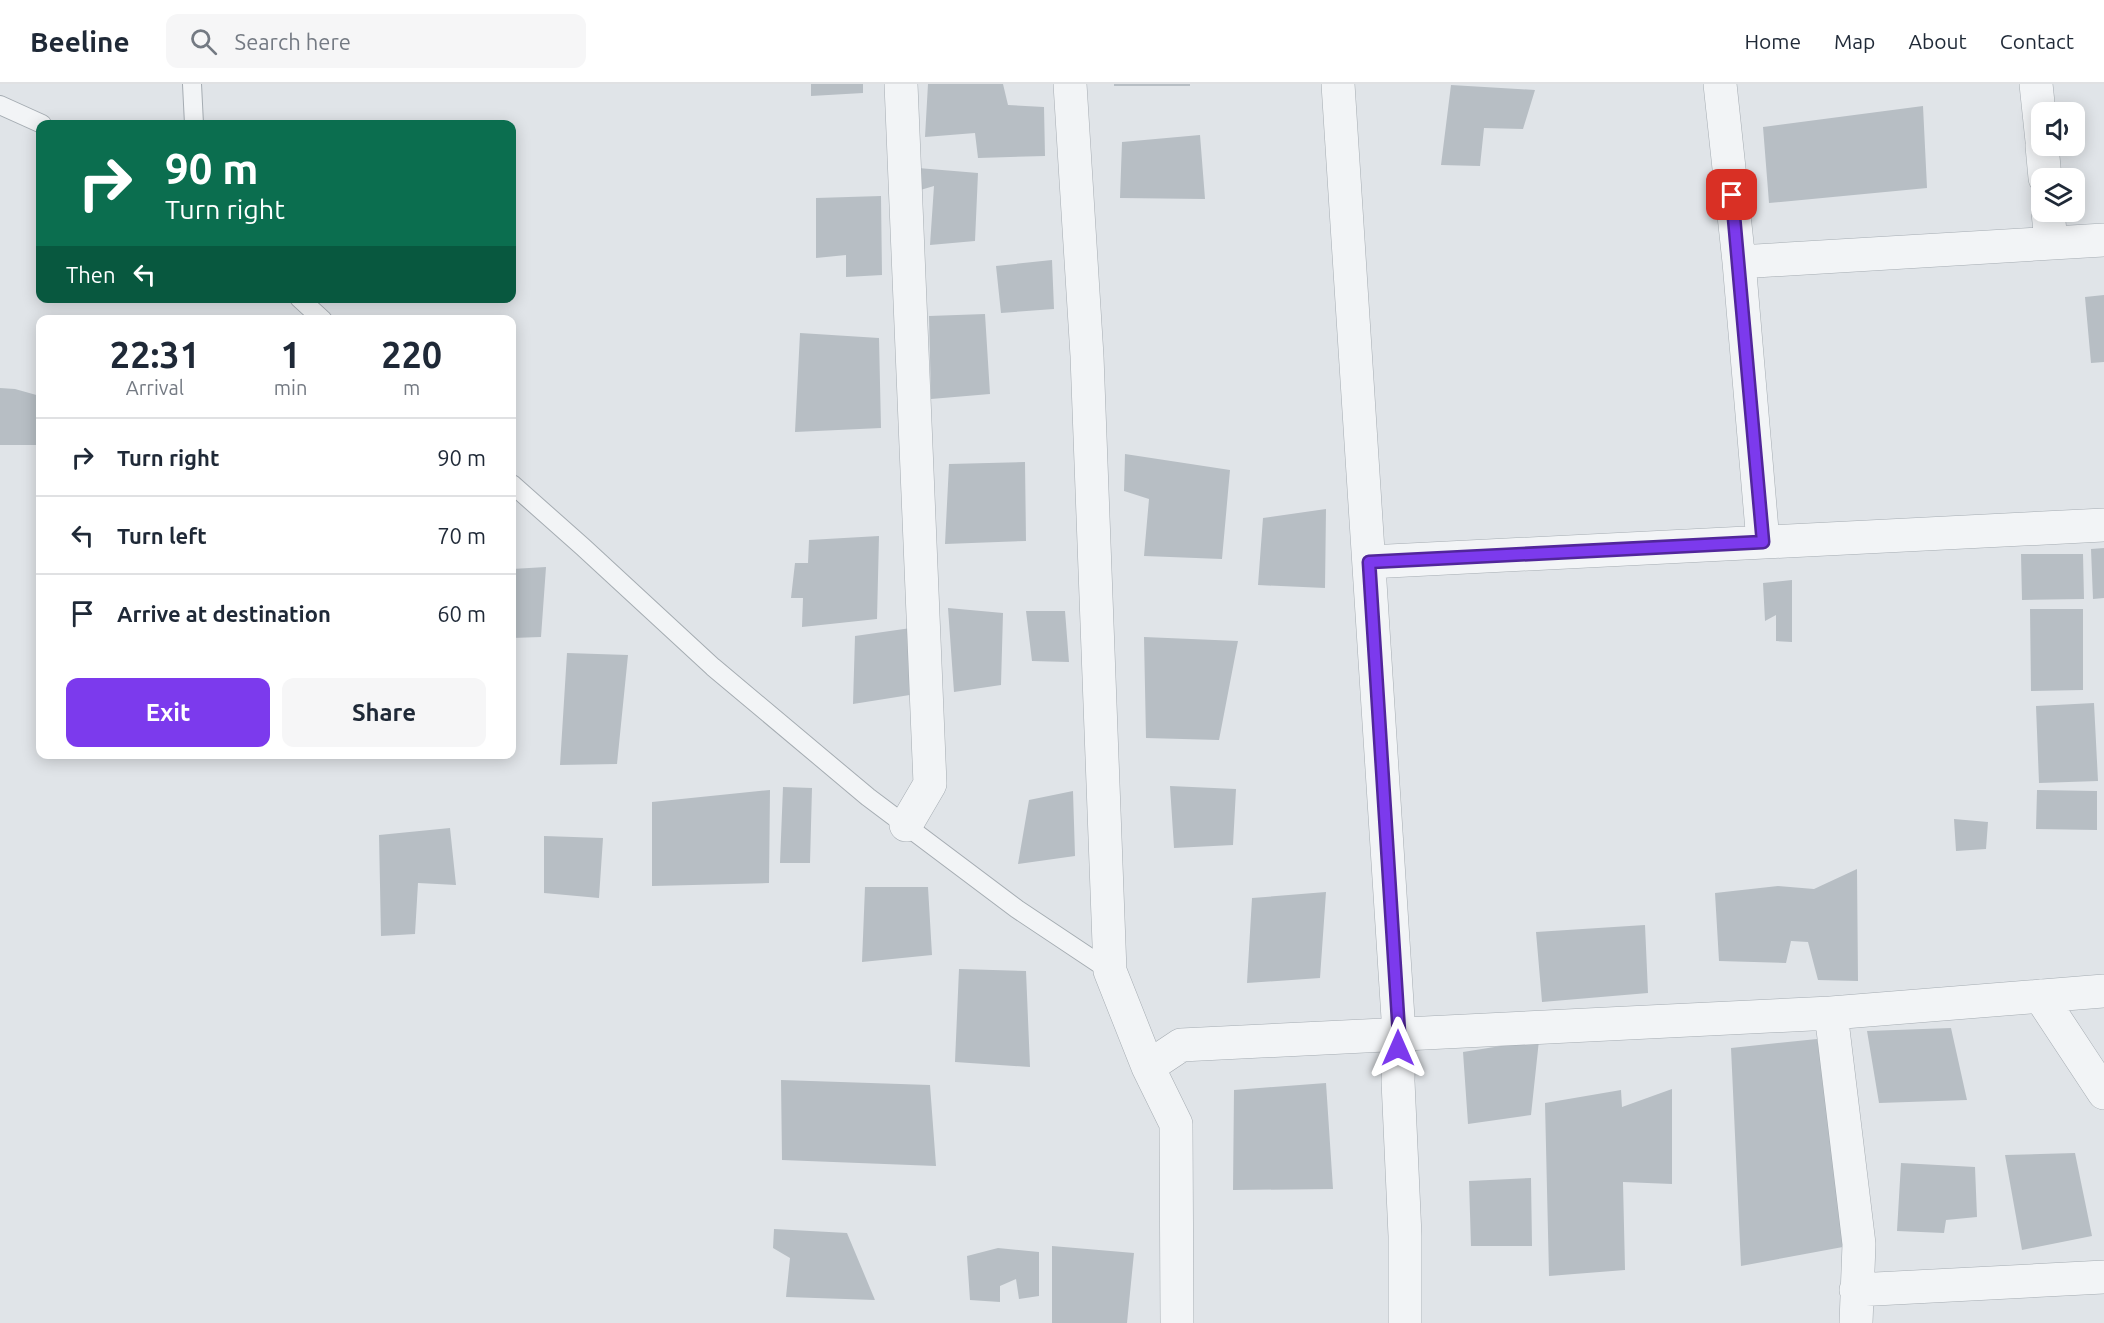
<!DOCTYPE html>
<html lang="en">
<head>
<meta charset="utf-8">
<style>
	:root { --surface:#fff; --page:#f6f6f7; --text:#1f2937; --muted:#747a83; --line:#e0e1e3; --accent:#7c3aed }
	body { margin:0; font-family:Ubuntu,sans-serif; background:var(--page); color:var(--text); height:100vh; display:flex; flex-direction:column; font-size:22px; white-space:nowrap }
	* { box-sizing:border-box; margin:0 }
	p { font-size:20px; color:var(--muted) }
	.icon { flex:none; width:33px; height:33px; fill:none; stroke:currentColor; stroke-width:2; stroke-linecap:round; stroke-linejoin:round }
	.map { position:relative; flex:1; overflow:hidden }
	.side { position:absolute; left:36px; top:231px; width:480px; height:444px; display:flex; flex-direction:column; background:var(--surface); border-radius:12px; box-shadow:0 3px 15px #0003 }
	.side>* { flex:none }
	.guide { position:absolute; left:36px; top:36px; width:480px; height:183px; border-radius:12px; box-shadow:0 3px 15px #0003; background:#0b6e4f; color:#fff; overflow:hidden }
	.controls { position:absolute; left:2031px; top:18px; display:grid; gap:12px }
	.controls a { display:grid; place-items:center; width:54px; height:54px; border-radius:12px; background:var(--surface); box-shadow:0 3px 15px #0003; font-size:30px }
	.pin { position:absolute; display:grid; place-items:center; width:51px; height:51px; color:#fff; margin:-26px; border-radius:12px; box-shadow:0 3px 9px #0006 }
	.me { position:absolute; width:66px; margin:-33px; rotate:0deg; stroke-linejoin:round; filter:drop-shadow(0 0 4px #0008) }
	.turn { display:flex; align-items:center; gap:21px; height:126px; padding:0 30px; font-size:27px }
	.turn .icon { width:78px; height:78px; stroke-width:2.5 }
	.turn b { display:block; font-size:42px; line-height:51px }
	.then { display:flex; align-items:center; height:57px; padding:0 30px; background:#0003; gap:12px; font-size:22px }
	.eta { display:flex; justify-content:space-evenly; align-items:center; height:102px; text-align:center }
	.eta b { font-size:36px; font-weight:700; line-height:42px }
	.action { display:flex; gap:12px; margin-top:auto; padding:12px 30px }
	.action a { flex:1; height:69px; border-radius:12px; background:var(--accent); color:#fff; font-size:24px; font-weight:700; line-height:69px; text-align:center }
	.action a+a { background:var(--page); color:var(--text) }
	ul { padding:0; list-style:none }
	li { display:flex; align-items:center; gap:18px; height:78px; padding:0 30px; border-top:2px solid var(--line) }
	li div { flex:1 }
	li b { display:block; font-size:22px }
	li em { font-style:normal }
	header { display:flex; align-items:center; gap:36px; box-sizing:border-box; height:84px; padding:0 30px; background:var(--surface); border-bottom:2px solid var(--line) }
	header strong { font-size:28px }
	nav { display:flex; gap:33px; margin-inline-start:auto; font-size:21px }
	.search { width:420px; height:54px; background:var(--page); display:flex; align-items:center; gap:15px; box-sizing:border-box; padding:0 21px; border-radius:12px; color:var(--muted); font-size:22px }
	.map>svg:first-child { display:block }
</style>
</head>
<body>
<header>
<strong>Beeline</strong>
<div class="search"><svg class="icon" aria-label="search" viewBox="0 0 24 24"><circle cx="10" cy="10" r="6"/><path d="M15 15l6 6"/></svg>Search here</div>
<nav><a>Home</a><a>Map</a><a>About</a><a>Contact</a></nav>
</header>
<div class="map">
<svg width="2104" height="1239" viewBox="0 0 2104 1239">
	<rect width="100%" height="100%" fill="#e0e4e8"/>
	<path fill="#b7bec4" d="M811,0H863V9L811,12Z
		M928,0H1003L1008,21L1044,23L1045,72L978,74L975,49L925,53Z
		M1114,0H1190V2H1114Z
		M1451,1L1535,6L1523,45L1484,44L1480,82L1441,81Z
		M1923,22L1927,104L1769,119L1763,43Z
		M1200,51L1205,115L1120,114L1122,58Z
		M918,84L978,89L975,157L930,161L934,102L917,107Z
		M881,112L882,191L846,193V171L816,174V114Z
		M1052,176L1054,225L1001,229L996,182Z
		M2104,211V278L2091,279L2085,213Z
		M985,230L990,310L931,315L929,232Z
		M800,249L879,254L881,344L795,348Z
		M0,304L15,305L40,312V361H0Z
		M1125,370L1230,386L1222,475L1144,472L1149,415L1124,407Z
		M1025,378L1026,457L945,460L949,380Z
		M1326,425L1325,504L1258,501L1263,434Z
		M879,452L877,535L802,543L803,514H791L795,479H808L809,456Z
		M2104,464V514L2093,515L2091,465Z
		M2021,470H2083L2084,515L2022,516Z
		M546,483L541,553L512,554V485Z
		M1792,496V558L1776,557V531L1765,537L1763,499Z
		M948,524L1003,529L1001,601L954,608Z
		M2030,525H2083V606L2031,607Z
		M1026,527H1065L1069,578L1032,577Z
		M918,543L916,610L853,620L855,552Z
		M1144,553L1238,557L1219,656L1146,654Z
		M567,569L628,571L617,680L560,681Z
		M2094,619L2098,697L2039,699L2036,622Z
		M1170,702L1236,705L1233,761L1174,764Z
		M783,703L812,704L810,779H780Z
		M770,706L769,799L652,802V718Z
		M2037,706L2097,707V746L2036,745Z
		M1073,707L1075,772L1018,780L1029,716Z
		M1954,735L1988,738L1986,765L1956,767Z
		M450,744L456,801L418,799L415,850L381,852L379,751Z
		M544,752L603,754L599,814L544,809Z
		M1857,785L1858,897L1818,896L1808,858L1791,857L1786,879L1719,877L1715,809L1778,802L1814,805Z
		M865,803H928L932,871L862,878Z
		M1326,808L1320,894L1247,899L1252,814Z
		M1645,841L1648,909L1542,918L1536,848Z
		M959,885L1026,887L1030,983L955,978Z
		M1951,944L1967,1016L1879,1019L1867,947Z
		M1817,955L1859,1160L1741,1182L1731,964Z
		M1539,956L1531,1031L1468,1040L1463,968Z
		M781,996L930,1001L936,1082L782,1076Z
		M1326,999L1333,1105L1233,1106L1234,1006Z
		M1672,1005V1100L1623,1098L1625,1186L1549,1192L1545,1019L1621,1006L1622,1023Z
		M2075,1069L2092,1152L2022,1166L2005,1071Z
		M1901,1079L1975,1083L1977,1133L1946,1136L1944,1149L1897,1147Z
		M1531,1094L1532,1162H1471L1469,1097Z
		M774,1145L847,1149L875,1216L786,1213L790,1174L773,1164Z
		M1052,1162L1134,1169L1127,1239H1052Z
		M998,1164L1039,1168V1212L1019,1215L1016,1195L1000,1202V1218L970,1216L967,1172Z"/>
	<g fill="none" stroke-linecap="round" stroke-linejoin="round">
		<defs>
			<path id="lane" d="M192,0L194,40
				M0,21L42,40
				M299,214L323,236
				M512,400L583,463L713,583L868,713L1017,825L1110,887"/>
			<path id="street" d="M901,0L930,700L906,741
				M1070,0L1087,272L1110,887L1148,983L1176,1040L1177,1239
				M1338,0L1399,950L1398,997L1405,1152V1239
				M1720,0L1739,178L1763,458
				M2036,0L2042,57
				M2042,62L2045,94
				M2048,128L2051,158
				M1739,178L2104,156
				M1369,478L2104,441
				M2040,912L2104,1009
				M1831,929L1859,1160L1856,1239
				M1148,983L1181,961L1831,929L2104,907
				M1856,1206L2104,1193"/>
		</defs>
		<use href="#lane" stroke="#a5acb2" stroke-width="20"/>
		<use href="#street" stroke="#a5acb2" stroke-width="34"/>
		<use href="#lane" stroke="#f2f4f6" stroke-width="18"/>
		<use href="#street" stroke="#f2f4f6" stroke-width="33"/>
	</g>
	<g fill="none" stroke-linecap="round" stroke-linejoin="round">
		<defs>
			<path id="route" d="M1398,964L1399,950L1369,478L1763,458L1732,111"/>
		</defs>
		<use href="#route" stroke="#51269a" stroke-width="15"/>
		<use href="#route" stroke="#7c3aed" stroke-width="10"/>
	</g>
</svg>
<div class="controls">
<a><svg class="icon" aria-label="sound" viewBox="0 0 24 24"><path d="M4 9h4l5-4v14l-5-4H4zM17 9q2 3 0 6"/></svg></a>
<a><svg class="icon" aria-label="layers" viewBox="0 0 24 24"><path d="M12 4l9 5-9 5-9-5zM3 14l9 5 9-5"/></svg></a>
</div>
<div class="pin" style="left:1732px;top:111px;background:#d93025"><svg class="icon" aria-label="arrive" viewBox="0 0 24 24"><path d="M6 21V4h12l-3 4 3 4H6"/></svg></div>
<svg class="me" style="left:1398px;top:964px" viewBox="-20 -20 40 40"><path d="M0-17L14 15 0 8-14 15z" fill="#7c3aed" stroke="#fff" stroke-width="4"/></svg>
<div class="guide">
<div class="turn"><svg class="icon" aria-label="right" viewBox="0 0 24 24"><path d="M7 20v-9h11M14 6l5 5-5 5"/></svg><div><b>90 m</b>Turn right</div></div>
<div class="then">Then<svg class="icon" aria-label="left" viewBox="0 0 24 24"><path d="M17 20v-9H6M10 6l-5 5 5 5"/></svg></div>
</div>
<section class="side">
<div class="eta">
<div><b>22:31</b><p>Arrival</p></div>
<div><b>1</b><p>min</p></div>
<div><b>220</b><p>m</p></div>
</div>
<ul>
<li><svg class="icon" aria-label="right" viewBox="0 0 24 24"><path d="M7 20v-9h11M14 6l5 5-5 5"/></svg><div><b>Turn right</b></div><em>90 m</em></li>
<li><svg class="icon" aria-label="left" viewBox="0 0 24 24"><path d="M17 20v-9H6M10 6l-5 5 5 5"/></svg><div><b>Turn left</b></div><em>70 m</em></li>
<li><svg class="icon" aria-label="arrive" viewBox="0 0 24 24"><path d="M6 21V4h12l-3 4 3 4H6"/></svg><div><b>Arrive at destination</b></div><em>60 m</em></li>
</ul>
<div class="action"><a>Exit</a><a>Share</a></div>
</section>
</div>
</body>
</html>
